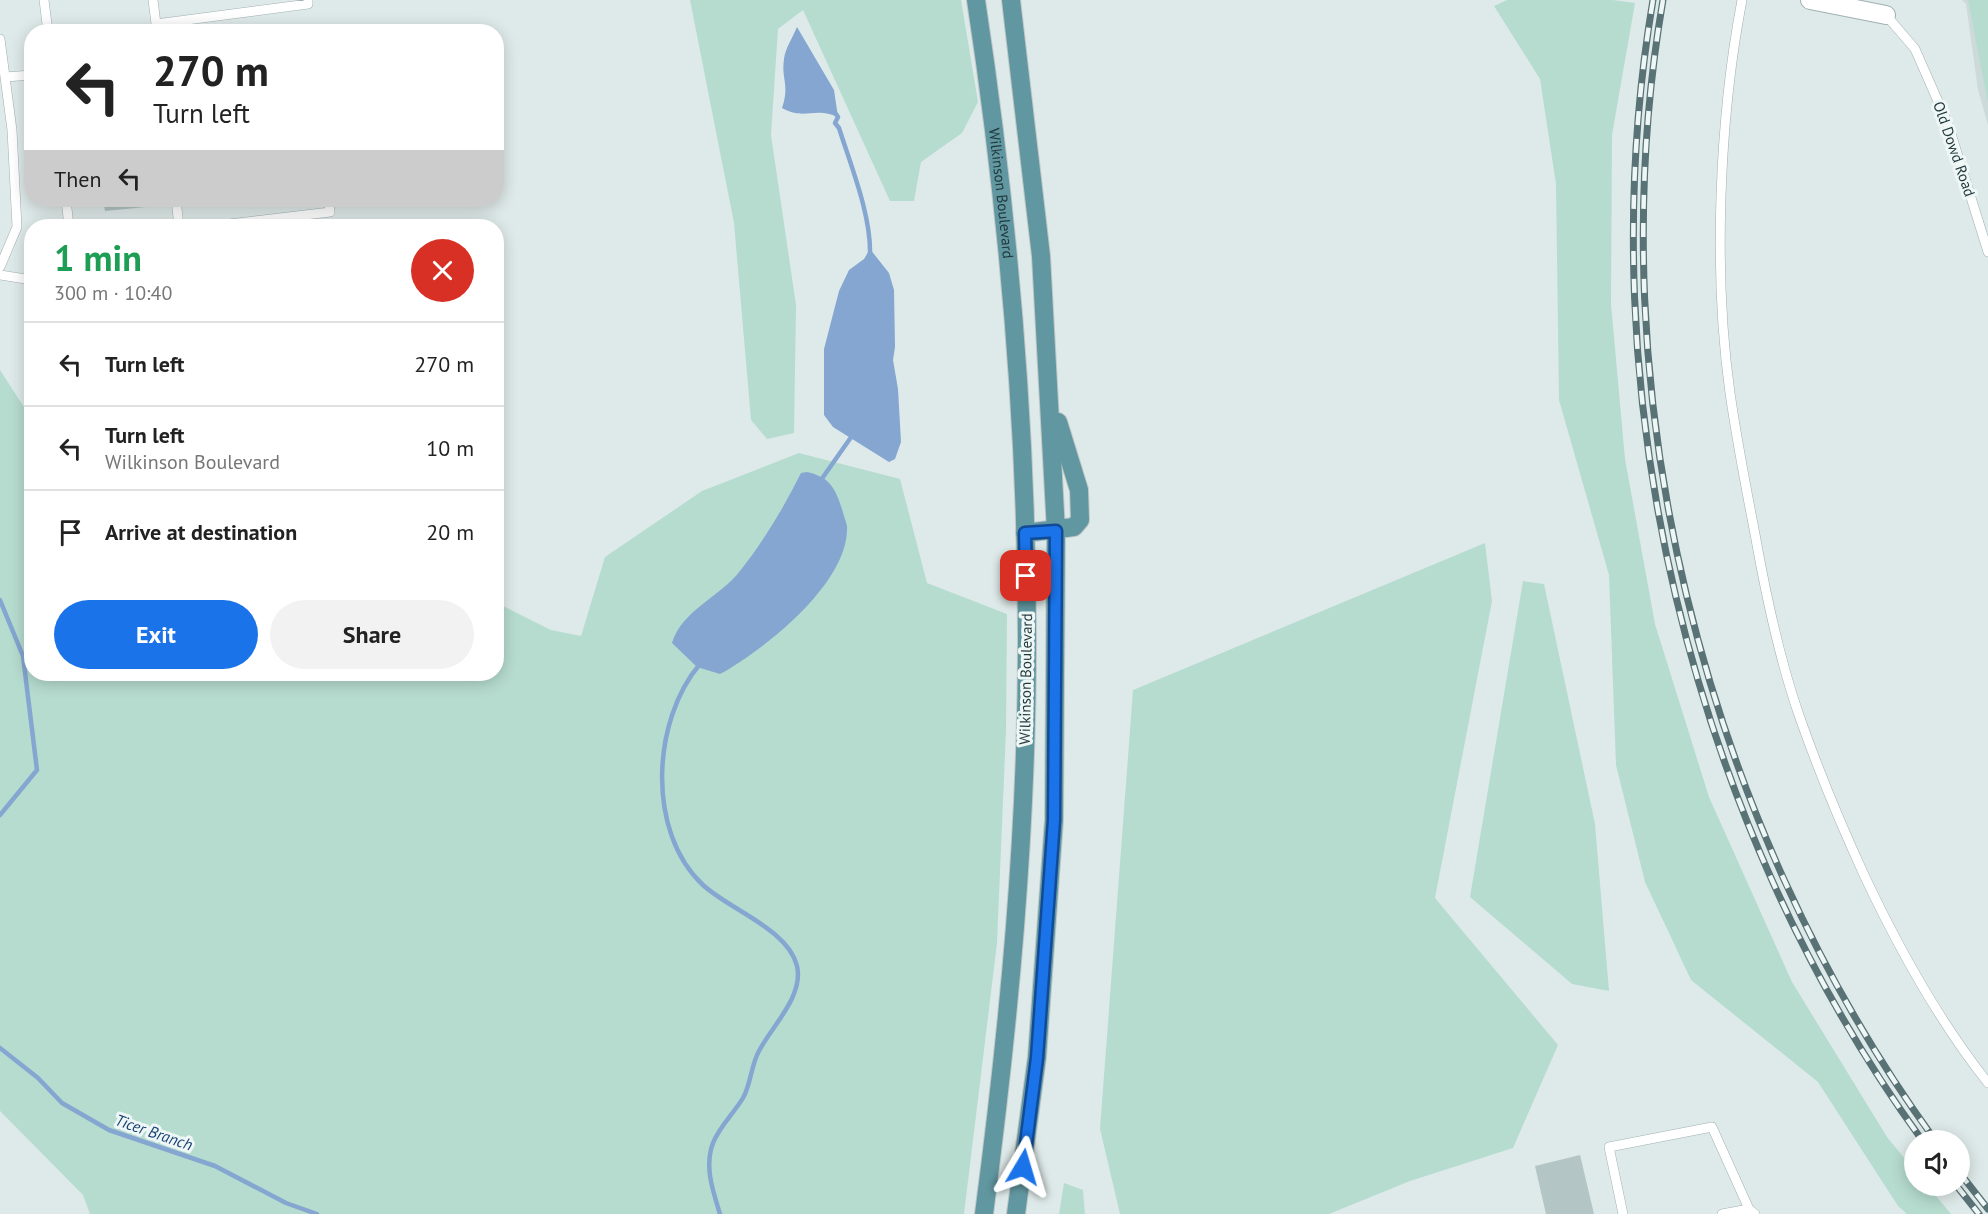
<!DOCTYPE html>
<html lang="en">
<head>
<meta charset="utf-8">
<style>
	:root { --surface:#fff; --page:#f2f2f2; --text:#222; --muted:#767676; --line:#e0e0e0; --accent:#1a73e8 }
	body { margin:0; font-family:"PT Sans",sans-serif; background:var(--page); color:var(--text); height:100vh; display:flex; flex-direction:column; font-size:22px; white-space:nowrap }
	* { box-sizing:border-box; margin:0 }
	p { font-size:20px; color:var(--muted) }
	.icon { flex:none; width:33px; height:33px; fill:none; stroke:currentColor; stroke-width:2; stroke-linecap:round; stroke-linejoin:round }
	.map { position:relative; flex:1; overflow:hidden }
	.panel { position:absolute; left:24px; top:219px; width:480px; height:462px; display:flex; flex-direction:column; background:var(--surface); border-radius:24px; box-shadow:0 3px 15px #0003 }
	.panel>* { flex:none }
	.banner { position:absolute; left:24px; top:24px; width:480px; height:183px; border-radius:24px; box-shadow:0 3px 15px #0003; background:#fff; color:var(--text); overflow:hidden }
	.controls { position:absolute; left:1904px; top:1130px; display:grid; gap:12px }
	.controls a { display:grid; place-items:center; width:66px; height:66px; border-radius:50%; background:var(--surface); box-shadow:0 3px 15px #0003; font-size:30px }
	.pin { position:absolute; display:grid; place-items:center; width:51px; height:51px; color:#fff; margin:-26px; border-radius:12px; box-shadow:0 3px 9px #0006 }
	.me { position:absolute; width:66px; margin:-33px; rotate:7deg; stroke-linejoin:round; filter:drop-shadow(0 0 4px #0008) }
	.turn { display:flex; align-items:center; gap:21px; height:126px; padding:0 30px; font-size:27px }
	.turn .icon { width:78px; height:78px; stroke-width:2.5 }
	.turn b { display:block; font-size:42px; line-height:51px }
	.then { display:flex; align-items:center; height:57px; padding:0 30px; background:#0003; gap:12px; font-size:22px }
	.round { display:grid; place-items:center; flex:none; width:63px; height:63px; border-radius:32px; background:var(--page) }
	.head { display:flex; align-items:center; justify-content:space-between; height:102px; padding:0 30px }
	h1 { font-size:36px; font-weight:700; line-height:45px; color:#1e9e55 }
	.button { display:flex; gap:12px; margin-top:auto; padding:12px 30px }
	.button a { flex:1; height:69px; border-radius:36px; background:var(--accent); color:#fff; font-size:24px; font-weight:700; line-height:69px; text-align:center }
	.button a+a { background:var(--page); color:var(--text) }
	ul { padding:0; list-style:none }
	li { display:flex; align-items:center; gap:18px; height:84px; padding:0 30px; border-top:2px solid var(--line) }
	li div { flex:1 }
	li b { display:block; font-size:22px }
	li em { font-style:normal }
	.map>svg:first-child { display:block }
</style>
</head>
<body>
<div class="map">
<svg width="1988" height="1214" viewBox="0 0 1988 1214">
	<rect width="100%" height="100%" fill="#deeae9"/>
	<path fill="#ccdad9" d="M1962,0H1988V125L1978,90L1966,4Z"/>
	<path fill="#b6dccf" d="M690,0H961L978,102L962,133L921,162L914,201H890L803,10L778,29L771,135L796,305L794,433L767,439L751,420L734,223Z
		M1507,0H1613L1635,3L1612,135L1611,304L1625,459L1655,624L1709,797L1792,982L1887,1137L1914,1170V1185H1927L1951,1214H1907L1898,1206L1818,1082L1691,980L1645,882L1616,765L1609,575L1559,400L1556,184L1540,79L1494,6Z
		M1968,0H1988V103Z
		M0,370L31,418L32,674H496L497,603L551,630L581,636L605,557L702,491L799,453L900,479L927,583L1007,614L1006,730L997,943L964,1214H90L83,1195L0,1111Z
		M1485,543L1492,601L1435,898L1558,1045L1513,1148L1410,1181L1329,1214H1120L1100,1129L1133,690Z
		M1523,581L1544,584L1595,824L1609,991L1572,984L1470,897Z
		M1064,1183L1083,1190L1085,1214H1059Z"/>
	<path fill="#84a6d1" d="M797,27L834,90L838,117C814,106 805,121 782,108C790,84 781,80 784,59C785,49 793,37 797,27Z
		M870,249L889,273L894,290L895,347L893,360L898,389L901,442L895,459L889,462L833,427L824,415V349L839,291L849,270L864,259Z
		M807,472C829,477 835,487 842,509C843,514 846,521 847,526C850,582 764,650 720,674L697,667L672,643C682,610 720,597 740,571C764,541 784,507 801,473Z"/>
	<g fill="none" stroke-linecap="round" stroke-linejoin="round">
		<path stroke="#84a6d1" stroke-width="4.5" d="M836,114L838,117L835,123L839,128C851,166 871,215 870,254
			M821,480L854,433
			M0,600L23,656L37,770L0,815
			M700,664C652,720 646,832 703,885C730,910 788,929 797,966C804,996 772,1026 759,1051C751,1065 751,1084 743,1098C734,1113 719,1127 713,1143C704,1167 713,1191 720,1214
			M0,1048L38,1078L62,1103L109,1130L215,1166L286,1203L317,1214"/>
	</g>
	<path fill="#b3c5c4" d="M103,200H156V206L105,211Z
		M1580,1155L1594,1214H1546L1535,1166Z"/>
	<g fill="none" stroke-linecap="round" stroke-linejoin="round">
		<defs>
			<path id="service" d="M44,0L48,32
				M153,0L156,24L308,4V0
				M1742,0C1719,120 1713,272 1730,393C1737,441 1746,488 1755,534C1766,596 1779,659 1800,718C1819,772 1841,825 1865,877C1899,949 1938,1020 1988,1083
				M1886,15L1915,49L1948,124L1988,252
				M0,39L12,130L17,227L0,267
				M5,77L32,75
				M66,200L69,226
				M176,200L179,226
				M213,226L330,212L329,200
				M0,275L32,280
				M1623,1214L1609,1147L1712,1127L1749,1209L1755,1214
				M1722,1214L1749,1209"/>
			<path id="tertiary" d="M1810,0L1886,15"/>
			<g id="primary">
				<path id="s1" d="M976,0C1008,211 1027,427 1027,640C1027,833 1009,1024 984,1214"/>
				<path d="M1011,0L1041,256L1056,531L1054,820L1037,1057L1016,1214"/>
				<path d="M1025,533L1074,527L1080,520L1079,490L1058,422"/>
			</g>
		</defs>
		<use href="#service" stroke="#a1b0b1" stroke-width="10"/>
		<use href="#tertiary" stroke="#a1b0b1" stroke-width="20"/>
		<use href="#primary" stroke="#c0c7c8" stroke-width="20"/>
		<use href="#service" stroke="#fff" stroke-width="9"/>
		<use href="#tertiary" stroke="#fff" stroke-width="18"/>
		<use href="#primary" stroke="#6197a0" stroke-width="18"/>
		<defs>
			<path id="rail" d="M1653,0C1587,389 1690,821 1922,1140
				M1663,0C1596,390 1703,821 1935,1140
				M1959,1172L1988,1209
				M1956,1185L1979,1214"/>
		</defs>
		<use href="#rail" stroke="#597276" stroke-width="7"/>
		<use href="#rail" stroke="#eef7f6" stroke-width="4.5" stroke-dasharray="14" stroke-linecap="butt"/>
	</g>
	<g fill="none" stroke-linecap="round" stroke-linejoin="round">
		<defs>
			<path id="route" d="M1023,1167L1037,1058L1054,820L1056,531L1025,533L1026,576"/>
		</defs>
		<use href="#route" stroke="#114b97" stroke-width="15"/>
		<use href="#route" stroke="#1a73e8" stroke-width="10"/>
	</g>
	<g text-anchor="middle" stroke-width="6" stroke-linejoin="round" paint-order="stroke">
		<g font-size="15" fill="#1f363a" stroke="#eef7f6">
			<text transform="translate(1954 149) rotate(71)" y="5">Old Dowd Road</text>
			<text dy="5" stroke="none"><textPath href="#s1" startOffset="195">Wilkinson Boulevard</textPath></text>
			<text transform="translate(1026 679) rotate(-89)" y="5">Wilkinson Boulevard</text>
		</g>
		<g font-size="16" font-style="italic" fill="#194176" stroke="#eef7f6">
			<text transform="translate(154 1132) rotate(19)" y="6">Ticer Branch</text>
		</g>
	</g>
</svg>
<div class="controls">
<a><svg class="icon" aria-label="sound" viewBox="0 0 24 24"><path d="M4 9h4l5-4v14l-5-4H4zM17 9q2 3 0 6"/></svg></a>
</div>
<div class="pin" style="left:1026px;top:576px;background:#d93025"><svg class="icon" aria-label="arrive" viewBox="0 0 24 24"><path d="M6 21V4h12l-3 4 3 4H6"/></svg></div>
<svg class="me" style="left:1023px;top:1167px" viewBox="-20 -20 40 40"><path d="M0-17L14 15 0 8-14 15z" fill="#1a73e8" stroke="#fff" stroke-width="4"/></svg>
<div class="banner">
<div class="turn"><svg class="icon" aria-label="left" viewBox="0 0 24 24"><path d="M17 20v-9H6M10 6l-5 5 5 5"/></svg><div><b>270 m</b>Turn left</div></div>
<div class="then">Then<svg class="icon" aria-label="left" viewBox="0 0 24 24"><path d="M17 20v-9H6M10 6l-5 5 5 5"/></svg></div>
</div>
<section class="panel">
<div class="head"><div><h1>1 min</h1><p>300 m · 10:40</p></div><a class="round" style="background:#d93025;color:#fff"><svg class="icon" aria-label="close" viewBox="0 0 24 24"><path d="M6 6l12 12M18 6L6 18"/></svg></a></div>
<ul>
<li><svg class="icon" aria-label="left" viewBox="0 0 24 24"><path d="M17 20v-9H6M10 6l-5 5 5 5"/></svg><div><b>Turn left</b></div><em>270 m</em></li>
<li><svg class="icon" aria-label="left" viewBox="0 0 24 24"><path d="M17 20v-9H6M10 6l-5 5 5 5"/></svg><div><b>Turn left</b><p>Wilkinson Boulevard</p></div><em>10 m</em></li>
<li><svg class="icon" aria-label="arrive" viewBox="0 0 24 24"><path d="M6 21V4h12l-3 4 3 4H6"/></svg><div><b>Arrive at destination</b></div><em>20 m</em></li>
</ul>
<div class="button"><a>Exit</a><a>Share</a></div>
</section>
</div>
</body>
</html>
